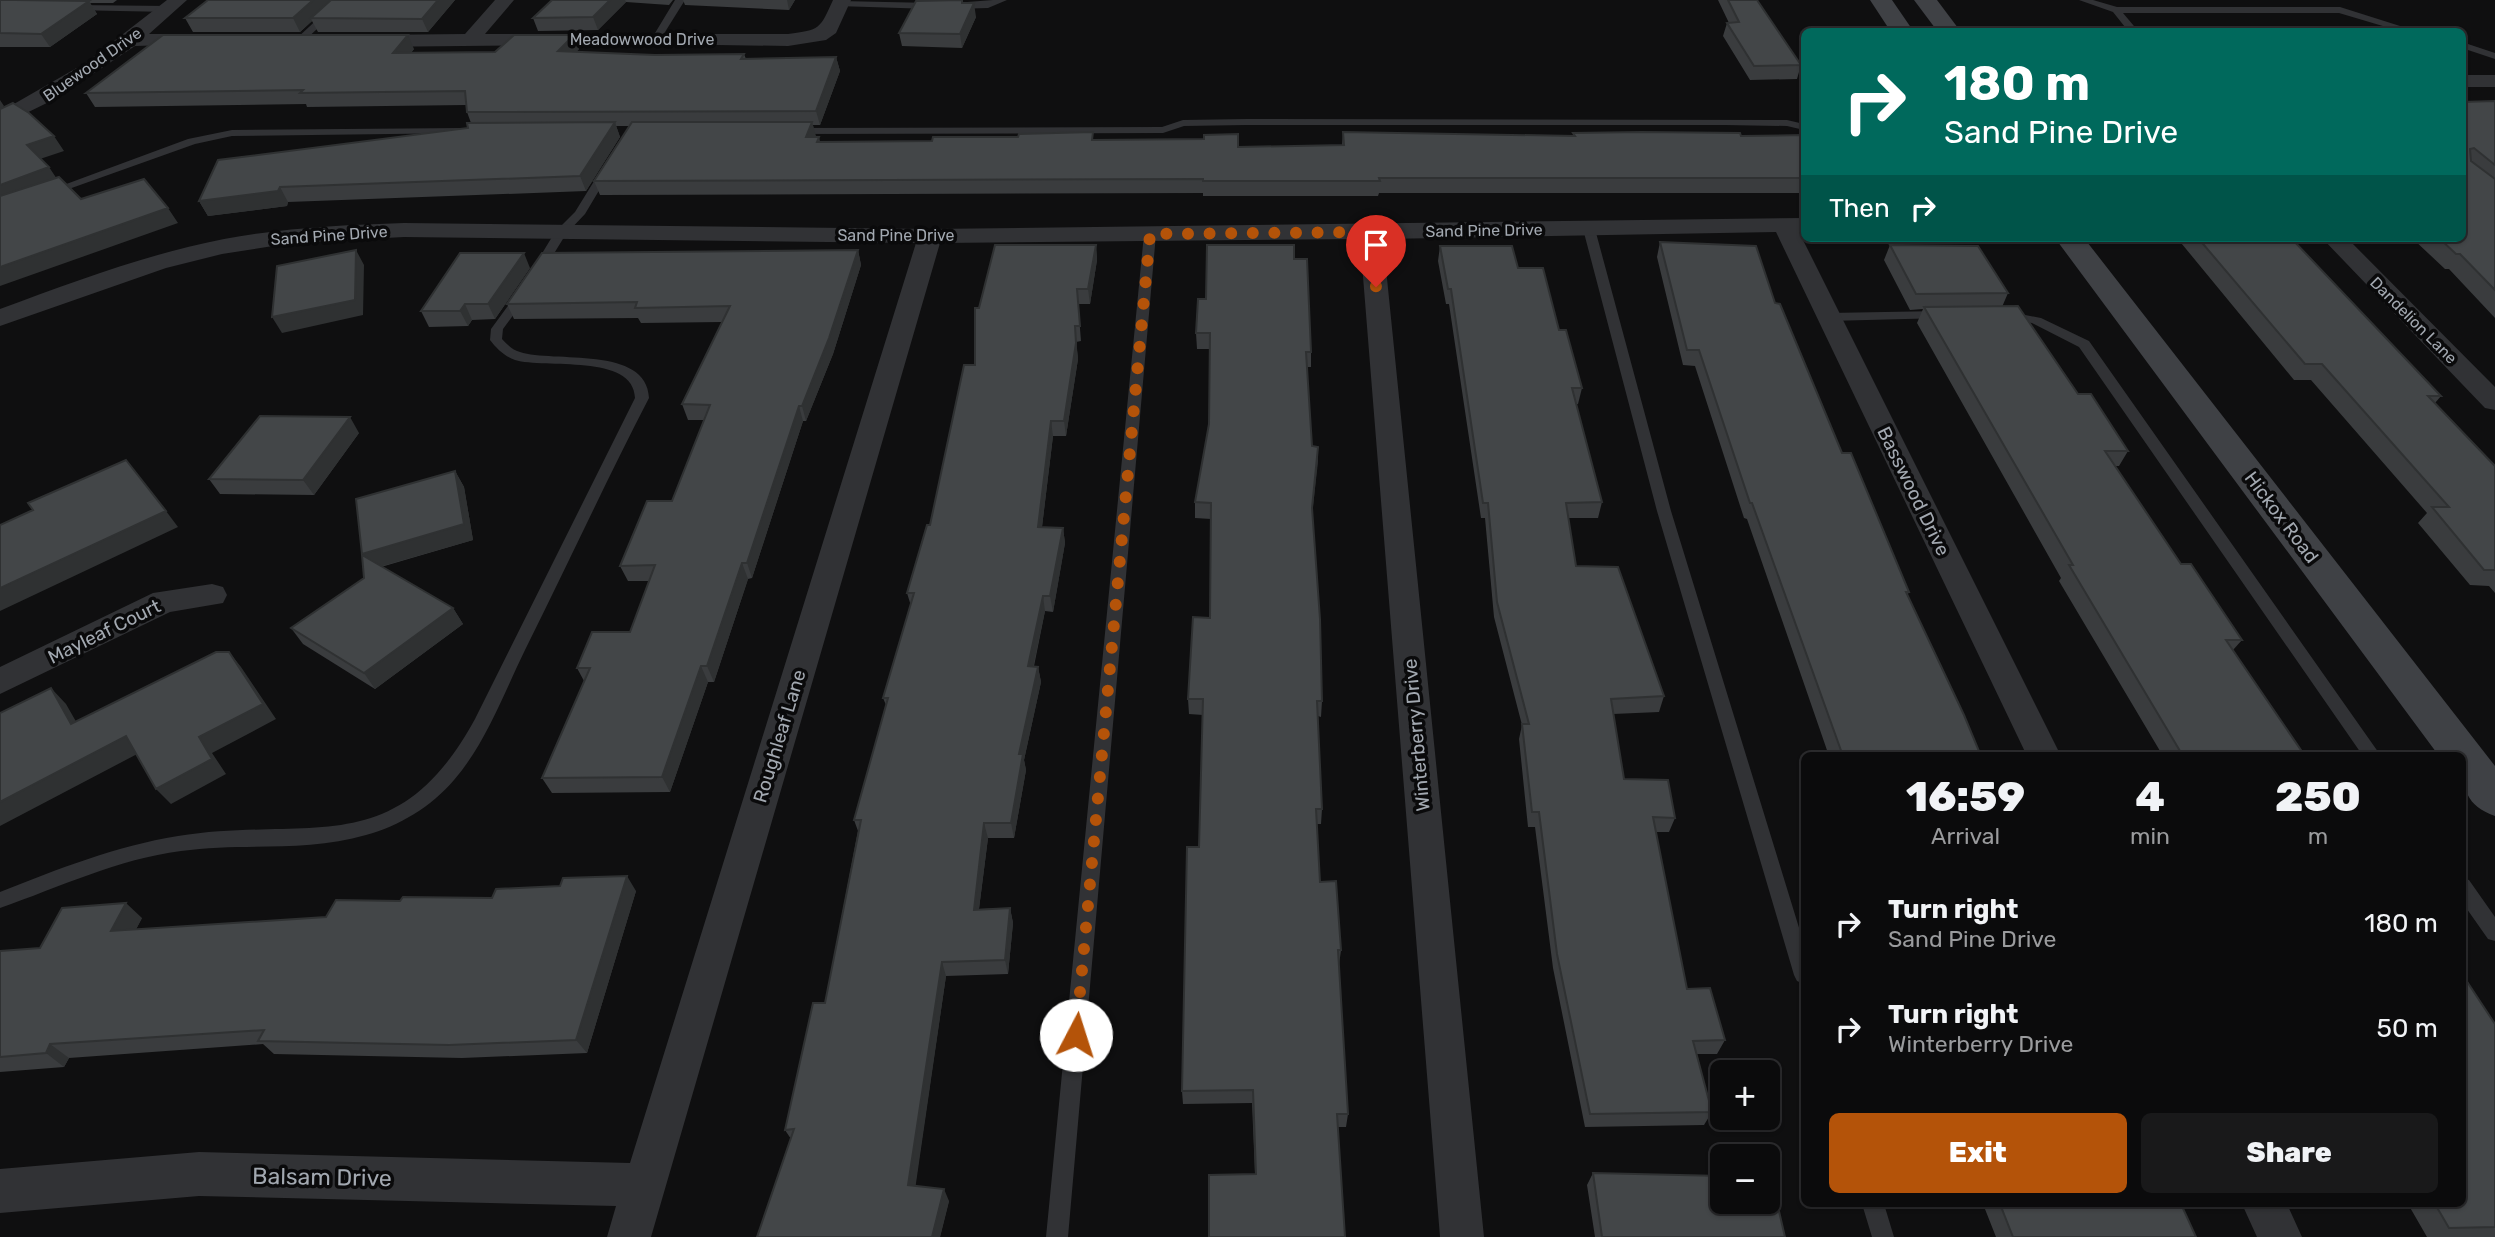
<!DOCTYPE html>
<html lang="en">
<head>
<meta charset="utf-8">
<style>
	:root { --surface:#0b0b0c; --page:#19191a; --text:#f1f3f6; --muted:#9a9b9d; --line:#2b2b2d; --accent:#b45309 }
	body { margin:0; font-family:Rubik,sans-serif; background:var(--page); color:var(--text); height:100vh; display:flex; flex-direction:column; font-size:26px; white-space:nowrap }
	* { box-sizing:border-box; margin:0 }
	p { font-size:23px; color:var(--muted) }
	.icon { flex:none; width:38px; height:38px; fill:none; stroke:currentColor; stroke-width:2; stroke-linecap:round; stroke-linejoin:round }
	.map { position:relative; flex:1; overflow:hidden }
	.drawer { position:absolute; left:1801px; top:752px; width:665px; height:455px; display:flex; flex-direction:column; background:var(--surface); border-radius:10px; box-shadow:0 2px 5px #0004,0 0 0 2px var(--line) }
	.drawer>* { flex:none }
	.guide { position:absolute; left:1801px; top:28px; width:665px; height:214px; border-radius:10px; box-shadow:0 2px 5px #0004,0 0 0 2px var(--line); background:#00695c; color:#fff; overflow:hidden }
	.buttons { position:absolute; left:1710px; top:1060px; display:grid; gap:14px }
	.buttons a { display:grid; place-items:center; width:70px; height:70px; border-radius:10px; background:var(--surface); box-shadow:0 2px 5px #0004,0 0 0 2px var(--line); font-size:35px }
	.pin { position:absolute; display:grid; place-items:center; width:60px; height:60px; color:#fff; margin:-72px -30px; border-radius:50% 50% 50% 0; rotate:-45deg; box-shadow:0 0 7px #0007 }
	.pin .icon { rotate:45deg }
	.me { position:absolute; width:77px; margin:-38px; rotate:5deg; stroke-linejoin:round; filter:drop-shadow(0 0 5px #0008) }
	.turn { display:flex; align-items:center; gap:24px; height:147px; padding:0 28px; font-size:32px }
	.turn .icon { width:91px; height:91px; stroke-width:2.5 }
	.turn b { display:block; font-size:49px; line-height:60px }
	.then { display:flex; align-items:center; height:66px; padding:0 28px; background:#0003; gap:14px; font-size:26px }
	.eta { display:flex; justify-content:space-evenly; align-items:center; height:119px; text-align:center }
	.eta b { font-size:42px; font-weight:800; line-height:49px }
	.primary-button { display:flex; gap:14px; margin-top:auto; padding:14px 28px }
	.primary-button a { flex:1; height:80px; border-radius:10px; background:var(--accent); color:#fff; font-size:28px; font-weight:800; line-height:80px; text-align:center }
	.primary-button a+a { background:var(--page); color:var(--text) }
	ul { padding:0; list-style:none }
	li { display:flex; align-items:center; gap:21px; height:105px; padding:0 28px }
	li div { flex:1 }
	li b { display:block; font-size:26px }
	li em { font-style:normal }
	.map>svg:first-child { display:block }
</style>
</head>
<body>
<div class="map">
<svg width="2495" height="1237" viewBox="0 0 2495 1237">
	<rect width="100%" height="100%" fill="#0f0f10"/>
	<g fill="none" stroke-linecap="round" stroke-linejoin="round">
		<path fill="#313235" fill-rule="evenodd" d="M338,0H348L302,43H296V39Z
			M675,0H685L660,40H654L652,38Z
			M993,0H1007L988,8L954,9L949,6L954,3Z
			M2079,0H2093L2117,7H2340L2419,32H2403L2339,13H2123L2139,32H2129L2113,12Z
			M840,1L932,3L937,6L932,9L837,6L835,4Z
			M73,5L169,6L174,9L169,12L70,10L68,8Z
			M2462,42L2495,53V59L2462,48Z
			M1246,119L1787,120L1804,124V130L1787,126L1725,125H1246L1184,126L1163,133L794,134L789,131L794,128L1162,127L1183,120Z
			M464,128L468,129V133L232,136L195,144L52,195L42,193L188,139L232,130Z
			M604,165L613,167L585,214L566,234L542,273H534L532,270L555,232L575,212Z
			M1589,226L1595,229L1671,511L1804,944V984L1797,981L1794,975L1657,511L1583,229Z
			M1150,231L1156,234L1068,1237H1046L1144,234Z
			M522,291L528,295L503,329L502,339C508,345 512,350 520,352C553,363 647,345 649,398C606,481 567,566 525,650C504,693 486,743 454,780C431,807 399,826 366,835C306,853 242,842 181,851C118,859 60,887 0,908V892C58,869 116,846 178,836C310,815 396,864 475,719L635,398C634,353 544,369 515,360C504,356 497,349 490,340L491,329L518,292Z
			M1940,311L1946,315L1944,318L1829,321L1823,317L1829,313Z
			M2005,311L2041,318L2089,341L2381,756H2363L2079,347L2032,323L2001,318L1999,315Z
			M2462,878L2469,880L2495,917V941L2488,939L2462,902Z
			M1862,1204H1884L1894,1237H1872Z"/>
		<path fill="#313235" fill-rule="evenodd" d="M167,0H187L149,34H197L204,36L207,40L204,44L135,46L55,99L0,126V112L87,62Z
			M495,0H514L485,34H788C820,30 820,29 833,0H851L836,33L826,40L788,46L657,44L367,47L357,41L367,35L465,34Z
			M2462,75H2495V87H2462Z
			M1804,218V232H1799L2061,756H2027L1776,232L1383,239L1484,1237H1440L1360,239L940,243L651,1237H607L616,1206L199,1196L0,1213V1169L199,1152L630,1163L916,243L404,237L292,243L222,254L166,268L0,326V309C73,282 147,254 224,239C283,228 343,225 404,223L930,229Z
			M2322,238H2347L2495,387V410L2485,408Z
			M212,584L223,587L227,595L223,603L170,612L0,694V667L153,593Z
			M2242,1204H2287L2302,1237H2257Z"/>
		<path fill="#3f4145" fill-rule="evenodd" d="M1870,0H1892L1914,32H1891Z
			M1914,0H1937L1961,32H1938Z
			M2055,238H2084L2495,766V816C2464,805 2462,786 2462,756H2439Z"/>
	</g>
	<path fill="#3a3c3e" d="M0,0H117L113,3H90L97,14L50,47H0Z
		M455,0L428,32H318L312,21L300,32H193L185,18Z
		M552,0H673L669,5L626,2L598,30L538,31L533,18Z
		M683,0H795L789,10L685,5Z
		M925,0H964H963V3L976,17L962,48L902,46L899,33Z
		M1718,0H1757L1801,65L1797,79L1750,80L1723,36L1727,23H1729Z
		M414,49L411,53L495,52L579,49L576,52L655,55L744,54L746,59L836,57L840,71L820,125H813L815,137H819L820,142L1094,140L1238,147L1342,145L1343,132L1573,136V133L1741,136L1804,135V193H1379L1378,196H1203V193L600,195L594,181L630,126H616L620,137L586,191L288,202L287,206L208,216L199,201L468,128L471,123L467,112L466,105L307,107L306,104L95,107L86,93Z
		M2495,101V318L2449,269H2445L2412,238H2462V102Z
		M2177,238H2291L2441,396L2435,403L2495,466V593L2489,586L2470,585L2418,523L2427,513L2311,380H2294Z
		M1660,242L1775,303L1842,453L1909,592L1907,596L1981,756H1829L1747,519L1744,518L1695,366L1683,365L1657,257Z
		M1096,245L1097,260L1090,304H1078L1081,341L1076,342L1078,359L1066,436H1053L1042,527L1063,528L1065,543L1053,612L1045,611L1034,666L1038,667L1041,682L1024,760L1026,770L1014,838H988L979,909L1010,908L1013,923L1008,974L946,976L915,1186L949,1201L940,1237H757L791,1139L785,1130L825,1003L858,831L854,820L886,705L883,698L911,606L907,593L930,525L975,365L979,308Z
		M1890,245L2008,293L2002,307L2128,451L2119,466H2115L2181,564L2242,640L2233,650L2305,756H2163L2059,581L2061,578L1917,323L1923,309L1910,310L1884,260Z
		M1440,246L1518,268L1559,330L1582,388L1578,404H1576L1602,502L1598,518H1568L1576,566L1664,696L1659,712L1613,714L1624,779L1675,818L1669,832H1656L1687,989L1725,1040L1717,1054H1697L1712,1112L1704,1125L1585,1127L1553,968L1535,827H1528L1519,739L1522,725L1494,617L1485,518H1481L1449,304H1446L1438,261Z
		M858,250L861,265L833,354L806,421H803L752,578L748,579L714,682H708L670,792L552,793L542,778L584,681L577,668L630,632L649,581H628L620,566L672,501L704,420H688L682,404L722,322L641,323L638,318L514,319L507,304Z
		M1294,259L1311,352V367H1307L1312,446L1318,447L1312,513L1322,701L1321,717L1318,716L1322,809L1321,824H1317L1320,882L1341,950L1339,965L1348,1114L1346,1127H1338L1255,1174L1252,1103L1183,1104L1182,1091L1199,847L1203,715L1189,714L1188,699L1210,618L1211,519L1195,518V502L1209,424L1210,349H1197L1196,333L1206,299Z
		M530,268L495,319L472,320L468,326L429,327L421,311Z
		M359,433L314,495L220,494L209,479Z
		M455,471L464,487L473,540L381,567L453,608L463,624L375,689L303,644L291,628L364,578L363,556Z
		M636,891L587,1053L462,1058L274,1054L263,1044L69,1058L64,1067L0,1072V951L40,948L142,918L136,929L326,917L400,901L492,898Z
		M2495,1024V1237H2427L2408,1204H2462Z
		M1593,1173L1785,1237H1595L1587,1185Z
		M1983,1204H2181L2196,1237H1996Z"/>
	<path fill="#2f3132" d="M313,0H334L311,18L312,21L300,32L293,18Z
		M438,0H455L428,32L422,19Z
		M610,0H625L626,2L598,30L593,17Z
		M787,0H795L789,10Z
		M89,1L97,14L50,47L41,34Z
		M974,3L976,17L962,48L960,34Z
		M408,35L414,49L399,67L393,53Z
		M574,35L579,49L563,65L558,51Z
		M836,57L840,71L820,125L816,111Z
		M0,100L4,106L0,110Z
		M615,122L620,137L586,191L580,176Z
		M812,122L816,136L810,152L806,137Z
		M54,136L64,151L37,160L27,145Z
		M49,167L59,182L0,203V185Z
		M280,187L288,202L287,206L208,216L199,201Z
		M168,208L178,223L0,286V267Z
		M1096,245L1097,260L1090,304L1088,289Z
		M356,250L364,265L363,315L282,333L272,317Z
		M858,250L861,265L833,354L806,421L802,406Z
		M524,253L530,268L495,319L488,304Z
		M465,304L472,320L468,326L460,311Z
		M1075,326L1078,359L1066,436L1064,421Z
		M799,406L803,421L752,578L747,563Z
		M350,417L359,433L314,495L303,480Z
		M1051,421L1053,436L1040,543L1038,527Z
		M1318,447V462L1311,524L1312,508Z
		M455,471L464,487L473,540L372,569L362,554Z
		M166,511L178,527L0,611V588Z
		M1063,528L1065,543L1053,612L1050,596Z
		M742,563L748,579L714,682L707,666Z
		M1043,596L1045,611L1030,682L1028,666Z
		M453,608L463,624L375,689L364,673Z
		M229,652L241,667L276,719L212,753L226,774L171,804L156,789L199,737Z
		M701,666L708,682L670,792L662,777Z
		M1038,667L1041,682L1024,760L1026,770L1014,838L1011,823L1019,754Z
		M51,688L66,704L86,739L71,724Z
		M126,736L141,752L0,826V802Z
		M984,823L988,838L977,924L974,910Z
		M627,876L636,891L587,1053L576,1040Z
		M126,903L142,918L128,945L111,931Z
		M1010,908L1013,923L1008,974L1005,960Z
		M942,962L946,976L914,1197L908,1185Z
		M50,1044L69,1058L64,1067L46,1053Z
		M944,1189L949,1201L940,1237H932Z"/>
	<path fill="#434648" stroke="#2f3132" stroke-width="2" d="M0,0H15L89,1L41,34L0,33Z
		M208,0H313L293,18H185Z
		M331,0H438L422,19L311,18Z
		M552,0H610L593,17L533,18Z
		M962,0V3H974L960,34L899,33L916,1Z
		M1728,0H1757L1801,65L1754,66L1727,23L1739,22Z
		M163,35H408L393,53L495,52L514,35H574L558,51L655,55L744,54L741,59L836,57L816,111L467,112L465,91L300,93L303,90L86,93Z
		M2495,101V165L2474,148L2470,149L2471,161L2495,179V290L2460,254H2456L2439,238H2462V102Z
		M13,103L29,113L54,136L27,145L49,167L0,185V109Z
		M615,122L580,176L280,187L278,191L199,201L218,160L468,128L467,123Z
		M632,122H812L806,137H819L817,142L932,141L933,137H1018L1019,134L1093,132L1092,140L1204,139V135L1238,134V147L1344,145L1343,132L1575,136L1573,133L1642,132L1740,133L1741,136L1804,135V178H1379L1380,181H1203V179L594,181Z
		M59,177L81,199L144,179L168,208L0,267V196Z
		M2198,238H2291L2441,396H2428L2495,466V570H2484L2432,507H2449L2322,364H2305Z
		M1660,242L1756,246L1775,303L1780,304L1842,453H1851L1909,592H1906L1964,715L1981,756H1843L1752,503H1750L1699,350H1687Z
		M995,245H1096L1088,289H1077L1080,326H1075L1076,343L1064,421H1051L1038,527L1063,528L1050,596H1043L1028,666L1038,667L1019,754H1023L1011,823H984L974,910L1010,908L1005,960L942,962L908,1185L944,1189L932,1237H757L794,1129L785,1130L813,1003H825L861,820H854L888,698H883L914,593H907L927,525H930L964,365H975V308H979Z
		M1207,245H1294V259H1307L1311,352H1306L1312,446L1318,447L1312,508L1320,619L1322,701H1317L1322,809H1316L1320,882L1336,881L1341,950H1338L1348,1114H1337L1345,1237H1209V1175L1256,1174L1253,1090L1182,1091L1187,847H1199L1203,699H1188L1193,617L1210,618L1211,503L1195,502L1209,424L1210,333H1196L1198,299H1206Z
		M1890,245L1978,246L2008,293L1916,294Z
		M1440,246H1512L1518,268H1543L1559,330H1566L1582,388H1572L1602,502L1566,503L1576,566L1618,567L1664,696L1611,699L1624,779L1668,780L1675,818L1653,817L1687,989L1710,988L1725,1040L1693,1041L1712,1112L1590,1114L1557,954L1539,812H1532L1522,724H1529L1497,602L1488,503H1483L1451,289H1448Z
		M356,250L355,300L272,317L277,266Z
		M858,250L829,338L802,406H799L747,563H742L707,666H701L662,777L542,778L590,668H577L592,632H630L655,565L620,566L647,501H672L710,405L682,404L730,306L635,308L637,302L507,304L542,253Z
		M460,253H524L488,304H465L460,311H421Z
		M2018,306L2078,394H2091L2128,451H2105L2181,564H2191L2242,640H2226L2305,756H2183L2069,565H2073L1924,307Z
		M260,416L350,417L303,480L209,479Z
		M126,460L166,511L0,588V525L33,510L28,503Z
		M455,471L464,524L362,554L356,499Z
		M362,555L453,608L364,673L291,628L364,578Z
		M216,652H229L263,704L199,737L212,759L156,789L126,736L0,802V713L51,688L71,724Z
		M627,876L576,1040L449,1045L258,1041L264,1030L50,1044L46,1053L0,1057V951L40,948L62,908L126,903L111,931L326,917L336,900L400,901L403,897L492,898L496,889L560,886L563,878Z
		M2462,974L2495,1024V1227L2449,1228L2435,1204H2462Z
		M1593,1173L1722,1176V1202H1768V1177H1771L1785,1237H1602Z
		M2000,1204H2181L2196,1237H2013Z"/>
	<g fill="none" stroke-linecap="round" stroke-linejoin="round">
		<path stroke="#b45309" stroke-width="12" stroke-dasharray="0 21.6" d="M1076,1035L1150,234L1371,232L1376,287"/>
	</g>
	<g text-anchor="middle" stroke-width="7" stroke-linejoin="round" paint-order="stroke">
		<g font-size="16" fill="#a2a8b0" stroke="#0a0a0b">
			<text x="642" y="45">Meadowwood Drive</text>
			<text transform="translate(92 64) rotate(-35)" y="6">Bluewood Drive</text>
			<text transform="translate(1484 230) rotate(-1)" y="6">Sand Pine Drive</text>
			<text transform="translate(329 235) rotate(-4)" y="6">Sand Pine Drive</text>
			<text x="896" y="241">Sand Pine Drive</text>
			<text transform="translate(2414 320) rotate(45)" y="6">Dandelion Lane</text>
		</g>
		<g font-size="19" fill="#a2a8b0" stroke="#0a0a0b">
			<text transform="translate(1914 491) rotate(64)" y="7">Basswood Drive</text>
			<text transform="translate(2282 517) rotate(53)" y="7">Hickox Road</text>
			<text transform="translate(104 631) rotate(-26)" y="7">Mayleaf Court</text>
			<text transform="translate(1416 735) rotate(-95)" y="7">Winterberry Drive</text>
			<text transform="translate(779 736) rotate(-73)" y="7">Roughleaf Lane</text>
		</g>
		<g font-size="23" fill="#a2a8b0" stroke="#0a0a0b">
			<text transform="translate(322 1177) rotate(1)" y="8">Balsam Drive</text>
		</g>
	</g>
</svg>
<div class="buttons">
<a>+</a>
<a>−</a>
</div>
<div class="pin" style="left:1376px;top:287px;background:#d93025"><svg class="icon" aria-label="arrive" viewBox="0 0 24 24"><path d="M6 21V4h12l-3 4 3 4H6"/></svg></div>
<svg class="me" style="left:1076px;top:1035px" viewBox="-20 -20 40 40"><circle r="19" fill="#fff"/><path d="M0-13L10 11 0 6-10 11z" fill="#b45309"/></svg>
<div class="guide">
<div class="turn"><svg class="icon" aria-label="right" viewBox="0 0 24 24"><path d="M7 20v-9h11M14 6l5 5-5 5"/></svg><div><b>180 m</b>Sand Pine Drive</div></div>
<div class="then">Then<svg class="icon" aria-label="right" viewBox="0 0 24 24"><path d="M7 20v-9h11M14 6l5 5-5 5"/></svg></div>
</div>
<section class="drawer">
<div class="eta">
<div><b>16:59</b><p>Arrival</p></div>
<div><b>4</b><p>min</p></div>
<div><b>250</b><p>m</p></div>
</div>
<ul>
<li><svg class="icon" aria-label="right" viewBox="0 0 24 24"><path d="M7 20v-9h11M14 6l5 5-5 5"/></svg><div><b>Turn right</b><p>Sand Pine Drive</p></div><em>180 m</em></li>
<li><svg class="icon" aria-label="right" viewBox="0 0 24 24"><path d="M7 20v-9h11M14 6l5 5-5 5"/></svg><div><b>Turn right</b><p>Winterberry Drive</p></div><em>50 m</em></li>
</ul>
<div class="primary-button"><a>Exit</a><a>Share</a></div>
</section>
</div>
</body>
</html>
